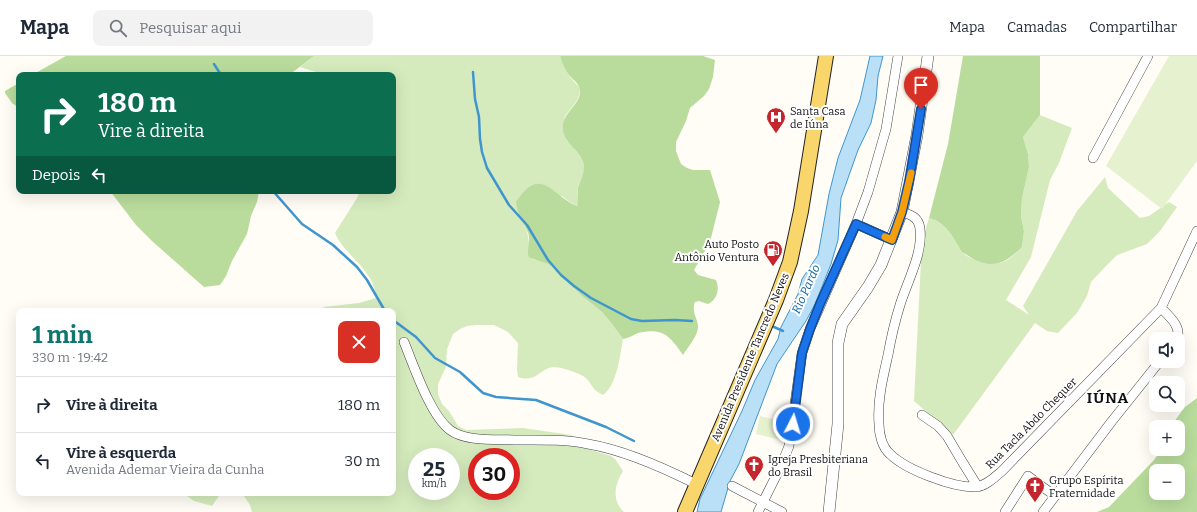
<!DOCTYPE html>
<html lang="pt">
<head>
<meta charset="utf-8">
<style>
	:root { --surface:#fff; --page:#f2f2f3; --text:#1f2937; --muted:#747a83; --line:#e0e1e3; --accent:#0f766e }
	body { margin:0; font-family:Bitter,serif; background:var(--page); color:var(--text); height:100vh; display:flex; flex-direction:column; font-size:15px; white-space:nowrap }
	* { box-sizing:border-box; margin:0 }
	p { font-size:13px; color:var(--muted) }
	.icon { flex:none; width:22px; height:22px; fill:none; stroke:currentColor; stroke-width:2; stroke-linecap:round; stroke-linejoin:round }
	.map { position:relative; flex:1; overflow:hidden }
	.details { position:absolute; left:16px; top:252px; width:380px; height:188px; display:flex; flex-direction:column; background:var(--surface); border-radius:8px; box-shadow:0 4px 16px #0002 }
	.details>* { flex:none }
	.top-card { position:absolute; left:16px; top:16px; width:380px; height:122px; border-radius:8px; box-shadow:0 4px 16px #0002; background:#0b6e4f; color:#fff; overflow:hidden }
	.fabs { position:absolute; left:1149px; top:276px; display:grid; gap:8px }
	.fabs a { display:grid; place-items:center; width:36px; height:36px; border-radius:8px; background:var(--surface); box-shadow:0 4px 16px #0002; font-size:20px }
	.speed { position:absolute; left:408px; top:392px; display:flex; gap:8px; font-size:20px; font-weight:700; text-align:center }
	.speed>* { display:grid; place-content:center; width:52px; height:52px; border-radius:50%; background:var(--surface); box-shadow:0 4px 16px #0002; line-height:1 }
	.speed small { font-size:10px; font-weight:400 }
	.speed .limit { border:6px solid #d22; background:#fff; color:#111 }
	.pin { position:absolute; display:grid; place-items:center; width:34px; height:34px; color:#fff; margin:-41px -17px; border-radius:50% 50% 50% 0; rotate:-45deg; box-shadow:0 0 4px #0007 }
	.pin .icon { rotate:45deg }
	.me { position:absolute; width:44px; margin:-22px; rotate:5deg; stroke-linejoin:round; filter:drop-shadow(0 0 3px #0008) }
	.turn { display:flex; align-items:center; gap:14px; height:84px; padding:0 16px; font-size:18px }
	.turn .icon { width:52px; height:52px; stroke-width:2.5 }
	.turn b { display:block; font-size:28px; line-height:34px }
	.then { display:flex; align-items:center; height:38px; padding:0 16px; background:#0003; gap:8px; font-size:15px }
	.round { display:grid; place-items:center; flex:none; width:42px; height:42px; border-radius:8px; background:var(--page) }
	.summary { display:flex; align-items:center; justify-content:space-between; height:68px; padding:0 16px }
	h1 { font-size:24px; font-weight:700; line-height:30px; color:var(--accent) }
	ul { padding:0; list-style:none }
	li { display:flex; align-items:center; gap:12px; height:56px; padding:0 16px; border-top:1px solid var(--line) }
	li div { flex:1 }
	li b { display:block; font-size:15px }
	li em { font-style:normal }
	header { display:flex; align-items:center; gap:24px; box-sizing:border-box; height:56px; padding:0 20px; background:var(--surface); border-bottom:1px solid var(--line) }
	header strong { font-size:19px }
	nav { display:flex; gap:22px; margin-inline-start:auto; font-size:14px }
	.search { width:280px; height:36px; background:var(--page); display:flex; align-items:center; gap:10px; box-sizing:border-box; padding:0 14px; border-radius:8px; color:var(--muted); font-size:15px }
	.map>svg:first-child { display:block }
</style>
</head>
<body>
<header>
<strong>Mapa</strong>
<div class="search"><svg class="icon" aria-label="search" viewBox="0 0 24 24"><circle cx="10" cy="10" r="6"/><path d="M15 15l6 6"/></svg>Pesquisar aqui</div>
<nav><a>Mapa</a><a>Camadas</a><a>Compartilhar</a></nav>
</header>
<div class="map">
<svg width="1197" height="456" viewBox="0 0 1197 456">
	<rect width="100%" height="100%" fill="#fffdf5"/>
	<path fill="#d5ebbd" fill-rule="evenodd" d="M314,0H560L570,21L580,32C580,50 563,55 564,67C564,71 564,76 565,79C569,91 584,98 584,111C585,118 580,125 578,132C576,138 580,144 577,150L571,147L562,140L519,160L527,175L532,203L544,205L550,209L581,239L602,256L612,268L623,283C620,300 617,329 603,339C601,338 598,336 595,334C591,329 589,324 583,320C576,316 561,311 553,311C539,313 537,327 518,321L517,314L518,287L508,276L494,269H476L467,270L460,273L453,278L447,293L446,311L438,328V338L442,348L449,355L458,370L466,374L523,372L571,379L588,393L611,400L615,403L623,415C615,428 611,444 624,456H252L250,449L242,437H393V255H319L324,251L359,247L376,242C375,236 374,229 371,224C361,206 342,194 335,177L357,142L360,135H393V19H326L300,11ZM417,401H451V435H417ZM477,401H511V435H477Z
		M1040,59L1072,72L1059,107L1050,124L1031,201L1006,244L1029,259L1023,250L1077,155L1105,121L1108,132L1140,162L1149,160L1169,146L1177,151L1160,175L1147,188L1117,199L1106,210L1091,226L1087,240L1077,257L1058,277L1047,275L1035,267L953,379L914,345L922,185L929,162C943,165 950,176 957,188C959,190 960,194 962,196C969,204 993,210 1003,206C1011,203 1016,197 1022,191L1024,175L1021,161L1022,142L1029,111L1028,98L1023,81Z
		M183,437H221L212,450L194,445Z"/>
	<path fill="#b9dc9c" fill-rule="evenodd" d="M66,0H314L289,19H32Z
		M560,0H703L715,4L713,21L709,33L704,40L690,52L686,65L676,86V95L681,108L687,112L693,114H710L720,146L710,186L694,214L698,219L716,224C720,233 717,244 708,248L699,245L695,246C691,257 698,262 698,271C698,280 687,292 683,299C670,280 663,271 638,277C633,279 629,282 623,283L612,268L602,256L581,239L550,209C546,206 531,203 529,201C526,196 530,188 529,182C529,174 523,169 520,162C518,157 517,151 516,146C541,107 553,141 577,150C579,145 577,138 578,132C580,125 584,119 584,111C584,96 563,88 563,72C562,56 581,49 580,34C579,27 573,24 569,19C565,13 562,7 560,0Z
		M963,0H1040V59L1023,81L1028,98L1029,111L1022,142L1021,161L1024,175L1022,191C1005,208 992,214 970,201C968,199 964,198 962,196C960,194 959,190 957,188C950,176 943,165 929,162L948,88Z
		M19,27V52L12,47L5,37V35Z
		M110,135H259L257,146L251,160L247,178L232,205L226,220L220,229L204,231L152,185L136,169Z
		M1197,342V456H1097L1109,451L1154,404L1162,393H1178V371H1170L1185,351ZM1156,415H1178V437H1156Z"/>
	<path fill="#e6f2cf" d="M1169,0H1197V105L1162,153L1106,110Z
		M760,360L790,367L786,385L756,378Z"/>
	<path fill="#b9e0f7" stroke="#3f96cf" d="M870,0H883L878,20L876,44L871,67L858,94L841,142L838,184L831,208L815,248L806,265L777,308L739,408L730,425L721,456H697L700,443L742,355L755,324L778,283L781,271L798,238L802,223L818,199L829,138L838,102L860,44Z"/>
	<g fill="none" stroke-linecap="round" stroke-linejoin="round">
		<path stroke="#3f96cf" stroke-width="2.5" d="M214,8L221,19
			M473,16L475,43L479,61L480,83L482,96L487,112L509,149L527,169L548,204L561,219L574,230L591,242L631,263L642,265L675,264L692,265
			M273,135L302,168L333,189L357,211L367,224L385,255
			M393,264L416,281L435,302L460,316L483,337L496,341L536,344L606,371L634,385
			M774,271L783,275"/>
		<defs>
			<path id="minor" d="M1093,102L1148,0
				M902,156C912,159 919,162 920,173C923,198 907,226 900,249C895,265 891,282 888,299C883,321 877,345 879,368C879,378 882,391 890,398C906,414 954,432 976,431C986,430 995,421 1002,415L1161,252L1197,175
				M856,168L892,184
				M1161,252C1169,260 1182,271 1177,283
				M404,286C414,310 430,359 450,374C466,386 496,383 515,384C539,384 564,383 588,388C624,394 664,412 696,428
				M922,359L938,370L947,380L963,407L978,431
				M732,430L782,456
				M758,456L781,410L789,390L802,297L810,273L856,168L868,136L886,73L898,0
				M1005,456L1028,420L1055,440
				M1043,456L1112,365L1160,305"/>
			<path id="tertiary" d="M829,456L838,368V287L842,268L868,231L881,209L902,156L917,79L928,0"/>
			<path id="primary" d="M685,456L776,244L790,206L801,155L826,0"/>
		</defs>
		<use href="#minor" stroke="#444" stroke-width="10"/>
		<use href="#tertiary" stroke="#444" stroke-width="12"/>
		<use href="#primary" stroke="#222" stroke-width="16"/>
		<use href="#minor" stroke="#fff" stroke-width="9"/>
		<use href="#tertiary" stroke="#fff" stroke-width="11"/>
		<use href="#primary" stroke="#f9d66b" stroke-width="14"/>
	</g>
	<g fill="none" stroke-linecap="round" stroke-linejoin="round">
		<defs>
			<path id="route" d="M793,368L802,297L810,273L820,248L856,168L892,184L902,156L909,126L921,53"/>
		</defs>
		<use href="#route" stroke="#114b97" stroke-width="10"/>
		<use href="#route" stroke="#1a73e8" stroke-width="7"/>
		<path stroke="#f59e0b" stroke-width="7" d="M885,181L892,184L902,156L911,117"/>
	</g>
	<defs>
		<symbol id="hospital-pin" viewBox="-11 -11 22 30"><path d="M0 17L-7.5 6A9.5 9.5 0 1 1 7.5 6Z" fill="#c4262e" stroke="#fff"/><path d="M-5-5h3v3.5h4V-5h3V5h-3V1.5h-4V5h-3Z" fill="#fff"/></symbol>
		<symbol id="fuel-pin" viewBox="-11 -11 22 30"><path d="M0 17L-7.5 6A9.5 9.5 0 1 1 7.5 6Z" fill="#c4262e" stroke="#fff"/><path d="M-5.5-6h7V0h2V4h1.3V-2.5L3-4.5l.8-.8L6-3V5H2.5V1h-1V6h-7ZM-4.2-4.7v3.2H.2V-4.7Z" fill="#fff"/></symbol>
		<symbol id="church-pin" viewBox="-11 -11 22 30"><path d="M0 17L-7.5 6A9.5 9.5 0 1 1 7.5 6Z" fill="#c4262e" stroke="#fff"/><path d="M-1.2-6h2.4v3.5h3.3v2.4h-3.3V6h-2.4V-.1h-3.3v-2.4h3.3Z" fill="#fff"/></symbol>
	</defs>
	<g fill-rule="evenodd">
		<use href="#hospital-pin" x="765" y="50" width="22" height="30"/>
		<use href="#fuel-pin" x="762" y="183" width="22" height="30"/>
		<use href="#church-pin" x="743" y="398" width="22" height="30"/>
		<use href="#church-pin" x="1024" y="419" width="22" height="30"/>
	</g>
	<g text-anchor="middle" stroke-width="4" stroke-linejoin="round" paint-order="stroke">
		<g font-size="11" fill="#111" stroke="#fff" text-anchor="start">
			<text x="790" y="59">Santa Casa<tspan x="790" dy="13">de Iúna</tspan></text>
			<text x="759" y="192" text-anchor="end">Auto Posto<tspan x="759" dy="13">Antônio Ventura</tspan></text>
			<text x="768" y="407">Igreja Presbiteriana<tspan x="768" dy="13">do Brasil</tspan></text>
			<text x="1049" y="428">Grupo Espírita<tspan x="1049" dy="13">Fraternidade</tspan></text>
		</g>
		<g font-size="11" fill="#111" stroke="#fff">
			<text transform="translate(750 301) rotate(-67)" y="4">Avenida Presidente Tancredo Neves</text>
			<text transform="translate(1031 367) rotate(-45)" y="4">Rua Tacla Abdo Chequer</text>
		</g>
		<g font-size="12" font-style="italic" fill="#1768a6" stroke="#fff">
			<text transform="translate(806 233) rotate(-66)" y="4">Rio Pardo</text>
		</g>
		<g font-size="15" font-weight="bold" letter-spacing="1" fill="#111" stroke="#fff">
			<text x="1108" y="347">IÚNA</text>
		</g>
	</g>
</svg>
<div class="fabs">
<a><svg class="icon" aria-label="sound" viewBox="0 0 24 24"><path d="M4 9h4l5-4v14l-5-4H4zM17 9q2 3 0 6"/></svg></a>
<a><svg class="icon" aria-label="search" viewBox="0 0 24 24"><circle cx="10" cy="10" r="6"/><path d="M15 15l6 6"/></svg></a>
<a>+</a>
<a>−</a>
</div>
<div class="speed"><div>25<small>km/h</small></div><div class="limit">30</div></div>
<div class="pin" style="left:921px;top:53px;background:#d93025"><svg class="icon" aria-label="arrive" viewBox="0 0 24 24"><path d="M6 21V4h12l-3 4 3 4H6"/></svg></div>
<svg class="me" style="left:793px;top:368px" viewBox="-20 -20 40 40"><circle r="17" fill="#1a73e8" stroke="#fff" stroke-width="3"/><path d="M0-11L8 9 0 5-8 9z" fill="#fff"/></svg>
<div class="top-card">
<div class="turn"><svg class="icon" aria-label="right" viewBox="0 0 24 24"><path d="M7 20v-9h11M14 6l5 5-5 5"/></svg><div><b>180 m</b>Vire à direita</div></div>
<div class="then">Depois<svg class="icon" aria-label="left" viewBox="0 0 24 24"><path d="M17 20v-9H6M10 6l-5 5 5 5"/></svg></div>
</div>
<section class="details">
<div class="summary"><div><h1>1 min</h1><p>330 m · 19:42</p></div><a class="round" style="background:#d93025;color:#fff"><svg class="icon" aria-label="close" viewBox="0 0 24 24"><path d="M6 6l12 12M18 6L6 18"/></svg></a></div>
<ul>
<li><svg class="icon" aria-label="right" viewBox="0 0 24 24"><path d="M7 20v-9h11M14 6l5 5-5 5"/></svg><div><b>Vire à direita</b></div><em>180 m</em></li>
<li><svg class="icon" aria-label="left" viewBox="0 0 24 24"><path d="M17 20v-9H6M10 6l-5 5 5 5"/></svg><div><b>Vire à esquerda</b><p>Avenida Ademar Vieira da Cunha</p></div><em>30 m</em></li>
</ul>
</section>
</div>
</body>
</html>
